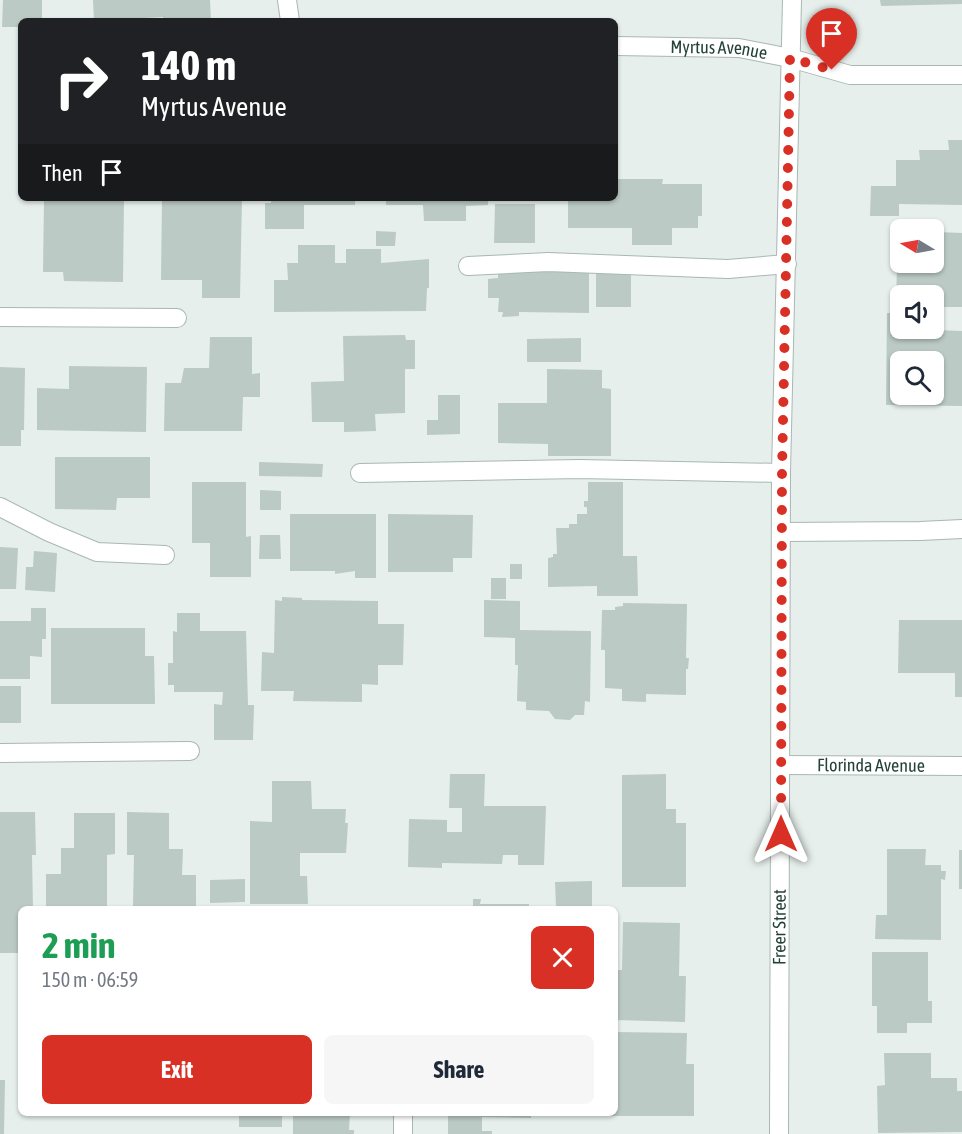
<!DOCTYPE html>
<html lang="en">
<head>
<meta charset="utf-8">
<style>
	:root { --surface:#fff; --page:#f6f6f7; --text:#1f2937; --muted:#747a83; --accent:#d93025 }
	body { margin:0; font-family:"Asap Condensed",sans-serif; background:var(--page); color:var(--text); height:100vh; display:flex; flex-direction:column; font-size:22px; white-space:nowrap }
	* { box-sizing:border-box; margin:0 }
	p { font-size:20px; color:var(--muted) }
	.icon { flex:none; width:33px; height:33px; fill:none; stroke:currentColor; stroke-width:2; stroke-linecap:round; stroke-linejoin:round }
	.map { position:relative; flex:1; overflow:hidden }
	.side { position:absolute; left:18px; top:906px; width:600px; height:210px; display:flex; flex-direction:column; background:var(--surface); border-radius:9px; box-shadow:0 2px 4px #0004 }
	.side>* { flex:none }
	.top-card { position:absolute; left:18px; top:18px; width:600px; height:183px; border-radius:9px; box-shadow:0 2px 4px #0004; background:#202124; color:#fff; overflow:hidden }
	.needle { width:39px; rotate:280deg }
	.fabs { position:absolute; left:890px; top:219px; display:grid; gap:12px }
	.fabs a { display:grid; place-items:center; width:54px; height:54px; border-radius:9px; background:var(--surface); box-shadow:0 2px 4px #0004; font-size:30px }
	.pin { position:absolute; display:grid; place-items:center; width:51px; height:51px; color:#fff; margin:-62px -26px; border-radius:50% 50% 50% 0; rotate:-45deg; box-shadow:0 0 6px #0007 }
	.pin .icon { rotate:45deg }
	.me { position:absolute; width:66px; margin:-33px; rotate:0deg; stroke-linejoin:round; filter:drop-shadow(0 0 4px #0008) }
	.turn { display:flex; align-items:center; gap:21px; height:126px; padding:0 24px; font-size:27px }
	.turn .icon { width:78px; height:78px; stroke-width:2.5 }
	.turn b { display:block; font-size:42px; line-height:51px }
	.then { display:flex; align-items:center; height:57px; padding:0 24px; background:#0003; gap:12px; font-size:22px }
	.round { display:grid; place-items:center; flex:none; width:63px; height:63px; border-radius:9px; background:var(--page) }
	.overview { display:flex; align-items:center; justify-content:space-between; height:102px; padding:0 24px }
	h1 { font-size:36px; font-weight:700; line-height:45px; color:#1e9e55 }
	.button { display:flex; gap:12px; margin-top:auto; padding:12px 24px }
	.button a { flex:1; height:69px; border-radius:9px; background:var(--accent); color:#fff; font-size:24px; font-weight:700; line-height:69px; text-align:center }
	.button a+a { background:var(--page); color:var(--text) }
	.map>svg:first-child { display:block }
</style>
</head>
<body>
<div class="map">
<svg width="962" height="1134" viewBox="0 0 962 1134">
	<rect width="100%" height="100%" fill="#e6efeb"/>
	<path fill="#bbcac4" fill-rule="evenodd" d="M3,0H42V21H21V27H2Z
		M93,0H210L211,21H163V17L145,18V21H94Z
		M880,0H962V4L881,6Z
		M948,140H962V205L899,204V216H870L871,186H896V160H920L919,150H949Z
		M615,179H663L662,184H702V216H698V228H672V245H632V228H568V198H615Z
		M44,198H124L123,282L64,281L63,272H43Z
		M162,198H242L240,298H202V280H161Z
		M271,198H355V205H304V229H265V203H271Z
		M386,198H488V205L466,206V221H424L423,205H386Z
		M495,204H535V243H494Z
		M898,221L938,222V232L962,233V307H933V296H900V306H896ZM900,230H933V262H900Z
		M376,231L396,232L395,246H376Z
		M298,245H335V263H346V249H381V263L429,259V288H427L426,311L274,312V280H288L287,263H298Z
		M498,267L589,270V313L519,312V316L502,317L503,312H498L499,298H488V279L498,278Z
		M596,272L631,273V307H596Z
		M887,313H900V328H933V314H936L935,330L962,331V406L886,405ZM900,362H933V394H900Z
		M405,335L406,340H415V369H405V413L375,414L376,431L344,432V422H312L311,382L344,381L343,336Z
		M210,337H252V374L260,373V397H243L242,431H164L165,383H181L184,368H209Z
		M581,338V362H527V339Z
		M69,366L147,367L146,432L37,430V388L69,389Z
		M0,367L25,368L24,430H21V446H0Z
		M547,369L602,370V388L611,389V456H548V444L498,443V403H547Z
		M438,395H460V434L427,435V420H438Z
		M55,457H150V498H117L116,510L55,509Z
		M259,462L323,464L322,477L259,476Z
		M192,482H246V537L251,536V577H210V543H192Z
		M588,482H623V556H637L638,596H597V586L548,587V558L553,557V554H557L556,528H569V524H577V514H587V507H584V501H588Z
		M260,490L281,491V510H260Z
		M290,514H376V578H355V571L335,574V571H290Z
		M388,514L473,515L472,558H453V572H388Z
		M260,535H280L281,559H259Z
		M0,547L18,548L16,589H0Z
		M34,551L57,553L55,592L25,590L26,567H33Z
		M510,564H522V579H510Z
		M491,578H506V599H491Z
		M282,597L302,598V600L378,601V624H404L403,665H378V685L362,684V702L293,701L294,691H261L262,652L274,653L275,600L282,601Z
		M484,600L520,601V630L591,631L590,702L585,701L584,715H575L570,720L555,719L549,711L526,710V702L517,701L518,665H515V638L484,637Z
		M623,603L687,604L686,658H689L688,669H686V695L646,694V702L622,701V689L605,688V650H601L602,610H615V607L623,606Z
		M31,608H46V639H42V657L30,656V679H0V621H31Z
		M177,613H200V631H246L248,705H254L253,740H214V704L222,705L223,692H174V685H168V663H173V631L177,632Z
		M899,620H962V697H955V673H898Z
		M51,628H145V656H154L155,704H51Z
		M0,686H21V723H0Z
		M450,774H485L484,806H546L544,865H518V855H503L502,864L442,863V868L408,867L409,819L447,820V832H462V808H449Z
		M666,774V809H676V823H686V887H622V775Z
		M272,781H311L312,809H346L345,823H348L346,853H300V876H307L308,904H250V821L272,822Z
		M0,812H35L36,855H32L33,909H21V953H0Z
		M127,812L169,813V849H183L182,875H196V909H126V906H133L134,855H127Z
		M74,813H115V854L107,855V909H46V874H61V848H74Z
		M887,849H926L925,865H941V871H946L945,880L941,879V940L875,939L876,915H887Z
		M959,850H962V889H959Z
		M245,879V902L210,903V880Z
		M592,881V906L556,907L555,882Z
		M473,899H481L480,904H529V909H473Z
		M623,922L680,923L679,976H686L685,1022L615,1020V970H622Z
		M872,952H928V1001H932V1023H907V1033H877V1006H872Z
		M615,1032L687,1033L686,1064H694V1116H596V1113H615Z
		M884,1053H931V1078H957V1091H962V1132L878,1133L877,1086L885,1085Z
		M0,1080H5L4,1134H0Z
		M239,1113H282V1127H239Z
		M293,1113H350L349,1130H354V1134H293Z
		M448,1113H531V1118L482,1117V1131H492V1134H448Z"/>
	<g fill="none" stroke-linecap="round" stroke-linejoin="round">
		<defs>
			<path id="service" d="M468,266L548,262L728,269L787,264
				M0,317L177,318
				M360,473L580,469L781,473
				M0,507L49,532L97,552L165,555
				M782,532L920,531L962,529
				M0,753L190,751
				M403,1134V1113"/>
			<g id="minor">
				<path d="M287,0L290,21"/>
				<path id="s1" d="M615,46L739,48L790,58L850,75H962"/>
				<path id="s2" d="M781,765L962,766"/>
			</g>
			<g id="tertiary">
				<path id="s3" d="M779,1134L781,473L792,0"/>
			</g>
		</defs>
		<use href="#service" stroke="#a8b8b2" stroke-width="20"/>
		<use href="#minor" stroke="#a8b8b2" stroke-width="20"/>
		<use href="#tertiary" stroke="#a8b8b2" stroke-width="20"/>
		<use href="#service" stroke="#fff" stroke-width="18"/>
		<use href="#minor" stroke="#fff" stroke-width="18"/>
		<use href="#tertiary" stroke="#fff" stroke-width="18"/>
	</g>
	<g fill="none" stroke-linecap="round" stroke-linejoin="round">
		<path stroke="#d93025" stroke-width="10" stroke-dasharray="0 18" d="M781,834L782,473L790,58L832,70"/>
	</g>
	<g text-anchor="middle" stroke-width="5" stroke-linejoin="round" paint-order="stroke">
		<g font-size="18" fill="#24423a" stroke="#f7fbf9">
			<text dy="6" stroke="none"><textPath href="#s1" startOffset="104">Myrtus Avenue</textPath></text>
			<text dy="6" stroke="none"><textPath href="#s2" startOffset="90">Florinda Avenue</textPath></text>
			<text dy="6" stroke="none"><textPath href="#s3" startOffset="207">Freer Street</textPath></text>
		</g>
	</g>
</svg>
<div class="fabs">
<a><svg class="needle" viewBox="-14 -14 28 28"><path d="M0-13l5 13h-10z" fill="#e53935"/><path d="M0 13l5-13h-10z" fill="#747a83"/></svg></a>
<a><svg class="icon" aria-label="sound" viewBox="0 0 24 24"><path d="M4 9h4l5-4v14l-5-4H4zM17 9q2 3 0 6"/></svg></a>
<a><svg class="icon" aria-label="search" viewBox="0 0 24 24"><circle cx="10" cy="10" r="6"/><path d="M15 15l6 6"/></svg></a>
</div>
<div class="pin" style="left:832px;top:70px;background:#d93025"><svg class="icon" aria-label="arrive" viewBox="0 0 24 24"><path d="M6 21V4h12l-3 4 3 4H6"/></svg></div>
<svg class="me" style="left:781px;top:834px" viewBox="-20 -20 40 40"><path d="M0-17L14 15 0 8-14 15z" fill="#d93025" stroke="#fff" stroke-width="4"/></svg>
<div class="top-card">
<div class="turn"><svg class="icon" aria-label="right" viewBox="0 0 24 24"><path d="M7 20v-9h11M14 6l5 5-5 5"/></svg><div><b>140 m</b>Myrtus Avenue</div></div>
<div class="then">Then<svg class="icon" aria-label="arrive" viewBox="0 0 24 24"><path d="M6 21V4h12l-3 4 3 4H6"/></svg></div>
</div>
<section class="side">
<div class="overview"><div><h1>2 min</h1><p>150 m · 06:59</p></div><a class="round" style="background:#d93025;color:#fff"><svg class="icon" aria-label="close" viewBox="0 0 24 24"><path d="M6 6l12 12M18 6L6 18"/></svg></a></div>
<div class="button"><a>Exit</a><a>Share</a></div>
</section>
</div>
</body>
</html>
